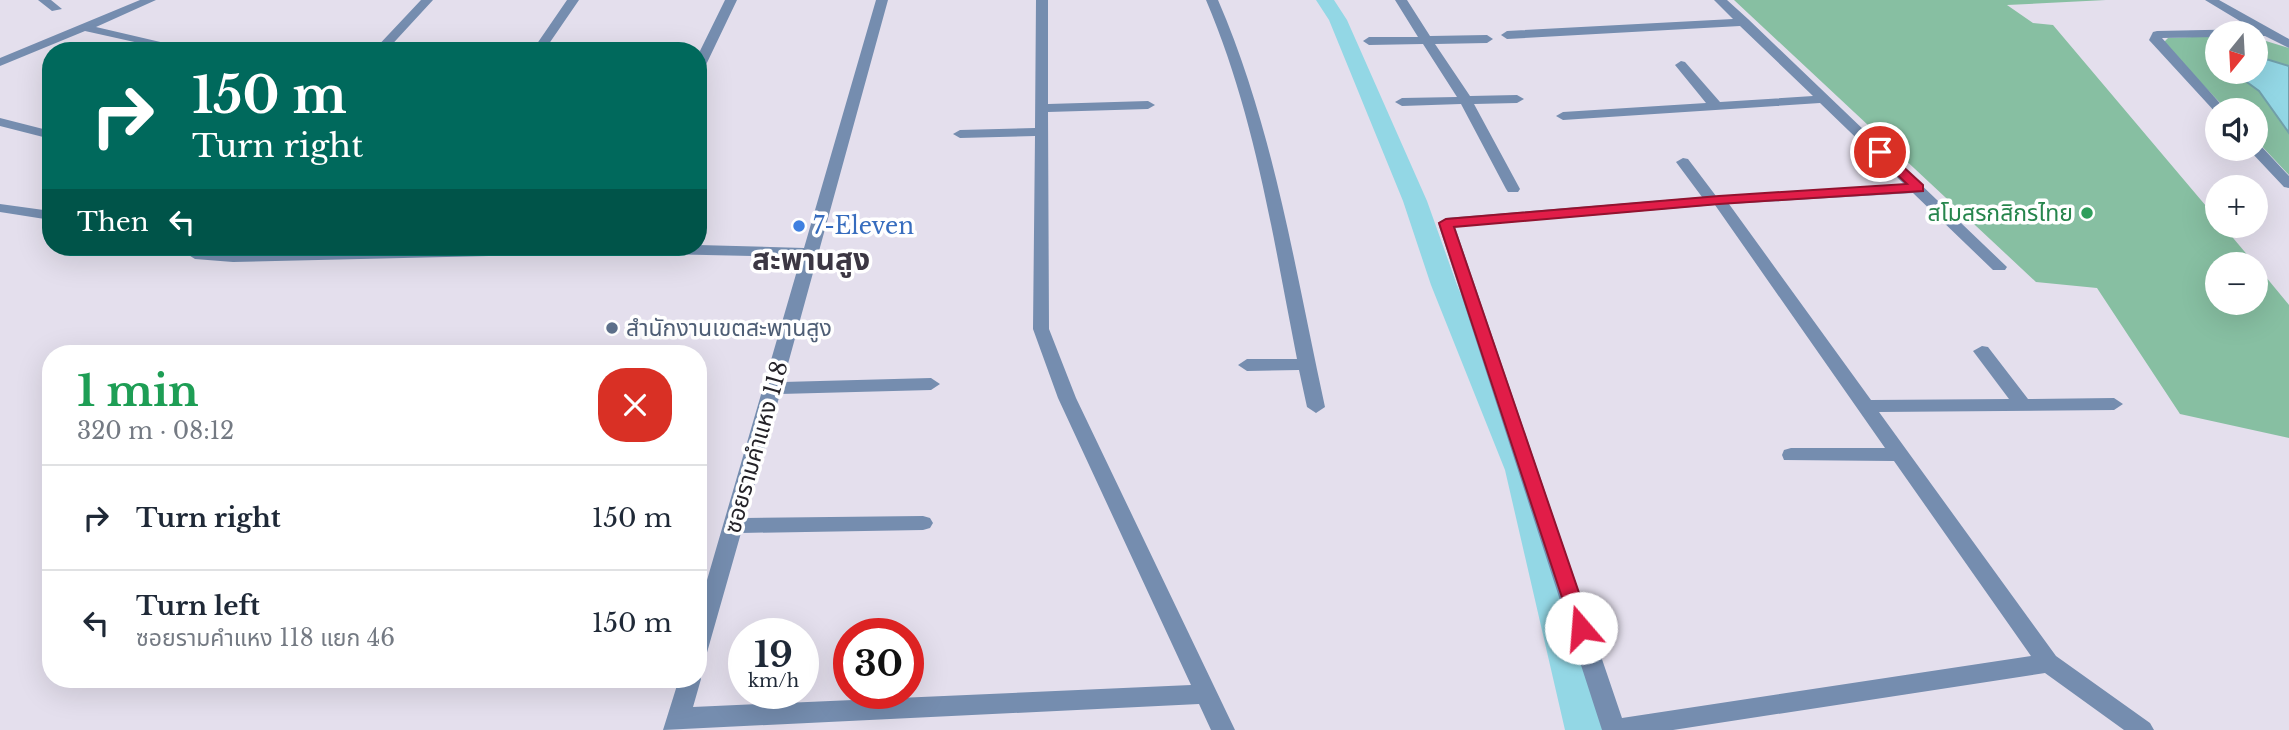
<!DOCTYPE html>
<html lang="en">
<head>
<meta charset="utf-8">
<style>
	:root { --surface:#fff; --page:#f2f2f3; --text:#1f2937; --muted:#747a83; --line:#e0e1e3 }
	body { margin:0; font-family:"Libre Baskerville","Noto Sans Thai",serif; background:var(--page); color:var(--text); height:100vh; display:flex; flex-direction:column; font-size:26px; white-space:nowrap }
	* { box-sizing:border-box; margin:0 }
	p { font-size:23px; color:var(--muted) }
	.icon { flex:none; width:38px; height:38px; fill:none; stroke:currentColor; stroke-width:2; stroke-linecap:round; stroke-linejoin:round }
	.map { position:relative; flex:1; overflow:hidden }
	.panel { position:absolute; left:42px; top:345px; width:665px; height:343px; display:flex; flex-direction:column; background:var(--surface); border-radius:28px; box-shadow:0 7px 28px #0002 }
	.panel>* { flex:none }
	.top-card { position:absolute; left:42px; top:42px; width:665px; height:214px; border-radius:28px; box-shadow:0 7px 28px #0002; background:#00695c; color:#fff; overflow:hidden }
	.needle { width:46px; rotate:198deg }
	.controls { position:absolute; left:2205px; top:21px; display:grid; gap:14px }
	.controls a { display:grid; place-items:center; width:63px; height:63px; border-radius:50%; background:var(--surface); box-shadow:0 7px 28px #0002; font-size:35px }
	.speed { position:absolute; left:728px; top:618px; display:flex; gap:14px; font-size:35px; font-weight:700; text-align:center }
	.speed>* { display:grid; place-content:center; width:91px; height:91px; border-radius:50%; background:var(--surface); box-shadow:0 7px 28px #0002; line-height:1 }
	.speed small { font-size:18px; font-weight:400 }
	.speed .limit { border:10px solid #d22; background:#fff; color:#111 }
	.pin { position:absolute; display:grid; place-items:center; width:60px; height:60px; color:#fff; margin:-30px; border:4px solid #fff; border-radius:50%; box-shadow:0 2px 7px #0007 }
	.me { position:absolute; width:77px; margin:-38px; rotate:342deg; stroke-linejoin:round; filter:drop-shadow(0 0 5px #0008) }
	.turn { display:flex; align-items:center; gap:24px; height:147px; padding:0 35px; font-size:32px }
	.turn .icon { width:91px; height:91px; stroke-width:2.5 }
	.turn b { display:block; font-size:49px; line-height:60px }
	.then { display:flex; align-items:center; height:66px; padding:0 35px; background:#0003; gap:14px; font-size:26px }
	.round { display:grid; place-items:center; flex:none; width:74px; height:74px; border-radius:28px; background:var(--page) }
	.headline { display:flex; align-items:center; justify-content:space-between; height:119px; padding:0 35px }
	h1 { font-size:42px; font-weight:700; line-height:52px; color:#1e9e55 }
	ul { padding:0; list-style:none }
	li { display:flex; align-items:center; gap:21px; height:105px; padding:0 35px; border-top:2px solid var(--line) }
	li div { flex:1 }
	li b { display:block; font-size:26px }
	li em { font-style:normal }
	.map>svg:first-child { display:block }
</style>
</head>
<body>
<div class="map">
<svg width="2289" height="730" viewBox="0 0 2289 730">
	<rect width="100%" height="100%" fill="#e4dfed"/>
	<path fill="#87bfa2" d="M1734,0H2106L2007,5L2033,23L2053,25L2217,219V226H2223L2255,264H2217V303H2256V265L2289,305V438L2180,414L2097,288L2036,282Z
		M2217,36V72H2256V38L2289,48V175L2256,140V110H2227L2163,43L2168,38Z"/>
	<path fill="#93d7e5" stroke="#72a1ac" stroke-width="2" d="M2256,56L2289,66V133L2259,91L2233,72H2256Z"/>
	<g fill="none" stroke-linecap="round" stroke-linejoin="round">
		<path fill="#93d7e5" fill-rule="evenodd" d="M1316,0H1334L1347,20L1427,201L1457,285L1535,470L1603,730H1565L1505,470L1431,285L1403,201L1329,20Z"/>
		<path fill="#758daf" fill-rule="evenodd" d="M38,0H51L62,9L52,11Z
			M140,0H156L96,27L199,51H175L85,31L0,66V58Z
			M421,0H433L386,51H373Z
			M567,0H579L544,51H532Z
			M725,0H737L704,69L698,73V55Z
			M876,0H888L783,382L931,378L940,384L931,390L780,394L745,518L923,516L930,518L933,523L930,528L923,530L741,533L706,656L698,659V611L801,257L613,253L233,262L195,259L176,247L233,252L468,247L698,245L804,248Z
			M1036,0H1048V104L1148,101L1155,105L1148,109L1048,112L1049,329L1076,398L1235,730H1211L1199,704L663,730L679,679H698V673L701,679L693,707L1191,685L1058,398L1033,329L1035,136L960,138L953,134L960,130L1035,128Z
			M1206,0H1218C1274,129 1295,270 1325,407L1316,413L1307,407L1299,370L1247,371L1238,365L1247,359H1297C1273,237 1255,115 1206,0Z
			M1395,0H1407L1430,36L1487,35L1493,39L1487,43L1435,44L1470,96L1517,95L1524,99L1517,103L1474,104L1520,189L1518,192H1508L1506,189L1461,104L1402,106L1395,102L1402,98L1457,97L1423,44L1369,45L1363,41L1369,37H1418Z
			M1714,0H1727L1748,19L2007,267L2005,270H1993L1913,193L1729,204L1871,400L2009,399L1973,351L1982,346L1988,347L2028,399L2114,398L2123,404L2114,410L1879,412L2056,656L2150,723L2154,730H2124L2045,673L1673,730H1602L1438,223L1446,218L1702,197L1676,162L1683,158L1688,159L1716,196L1904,184L1820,103L1563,120L1556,116L1563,112L1706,103L1675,65L1681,61L1685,62L1720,102L1813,96L1740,26L1507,39L1501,35L1507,31L1733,19ZM1715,205L1885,448H1791L1784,450L1782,455L1784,460L1894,461L2031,656L1622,718L1455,227Z
			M2205,0H2219L2289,39V48L2265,36H2256V33H2217V37L2162,38L2226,110H2217V114L2149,40L2153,32L2157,31L2253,29Z
			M0,118L51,131V139L0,126Z
			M2256,145L2261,146L2289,176V188L2284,187L2251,152L2249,149H2256Z
			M0,204L51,211V220L0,212Z"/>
	</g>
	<path fill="#e11d48" stroke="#92132f" stroke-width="2" d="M1880,148L1885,150L1923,185V191L1719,204L1454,227L1591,628L1588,634L1581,636L1574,634L1439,223L1446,219L1719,196L1907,184L1876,155V150Z"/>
	<circle fill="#2e9e5b" stroke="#fff" stroke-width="2.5" cx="2087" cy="213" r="7"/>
	<circle fill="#3f7fe0" stroke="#fff" stroke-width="2.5" cx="799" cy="226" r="7"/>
	<circle fill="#5c6f8a" stroke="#fff" stroke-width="2.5" cx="612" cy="328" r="7"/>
	<g text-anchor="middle" stroke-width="7" stroke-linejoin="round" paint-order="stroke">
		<g font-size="23" fill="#27864d" stroke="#fff" text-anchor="end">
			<text x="2073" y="221">สโมสรกสิกรไทย</text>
		</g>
		<g font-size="23" fill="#366cbe" stroke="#fff" text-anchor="start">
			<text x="813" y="234">7-Eleven</text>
		</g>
		<g font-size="23" fill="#4e5e75" stroke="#fff" text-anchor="start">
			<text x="626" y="336">สำนักงานเขตสะพานสูง</text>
		</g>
		<g font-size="23" fill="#242228" stroke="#fff">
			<text transform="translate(756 447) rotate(-74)" y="8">ซอยรามคำแหง 118</text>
		</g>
		<g font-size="30" font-weight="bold" fill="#3c3743" stroke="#fff">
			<text x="811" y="270">สะพานสูง</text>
		</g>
	</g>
</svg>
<div class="controls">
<a><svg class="needle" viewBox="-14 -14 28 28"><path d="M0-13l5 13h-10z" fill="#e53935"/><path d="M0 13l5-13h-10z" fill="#747a83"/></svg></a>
<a><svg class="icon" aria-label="sound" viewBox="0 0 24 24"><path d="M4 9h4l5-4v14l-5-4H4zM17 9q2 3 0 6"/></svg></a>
<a>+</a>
<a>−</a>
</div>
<div class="speed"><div>19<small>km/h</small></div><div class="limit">30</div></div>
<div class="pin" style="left:1880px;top:152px;background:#d93025"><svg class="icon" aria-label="arrive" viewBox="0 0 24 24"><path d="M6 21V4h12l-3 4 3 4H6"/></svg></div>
<svg class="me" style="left:1581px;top:628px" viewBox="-20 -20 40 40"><circle r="19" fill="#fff"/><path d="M0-13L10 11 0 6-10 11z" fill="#e11d48"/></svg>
<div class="top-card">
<div class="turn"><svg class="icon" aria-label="right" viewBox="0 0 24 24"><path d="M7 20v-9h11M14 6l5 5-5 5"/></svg><div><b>150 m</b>Turn right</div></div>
<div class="then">Then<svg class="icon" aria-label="left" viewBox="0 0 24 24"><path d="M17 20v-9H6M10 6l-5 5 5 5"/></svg></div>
</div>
<section class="panel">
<div class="headline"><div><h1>1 min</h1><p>320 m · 08:12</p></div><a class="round" style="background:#d93025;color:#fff"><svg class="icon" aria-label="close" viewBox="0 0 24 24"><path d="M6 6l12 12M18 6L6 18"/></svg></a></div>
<ul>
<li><svg class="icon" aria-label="right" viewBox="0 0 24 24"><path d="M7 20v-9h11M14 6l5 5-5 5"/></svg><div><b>Turn right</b></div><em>150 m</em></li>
<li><svg class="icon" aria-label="left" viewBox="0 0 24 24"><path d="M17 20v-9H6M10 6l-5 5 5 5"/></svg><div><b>Turn left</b><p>ซอยรามคำแหง 118 แยก 46</p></div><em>150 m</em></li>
</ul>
</section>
</div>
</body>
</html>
